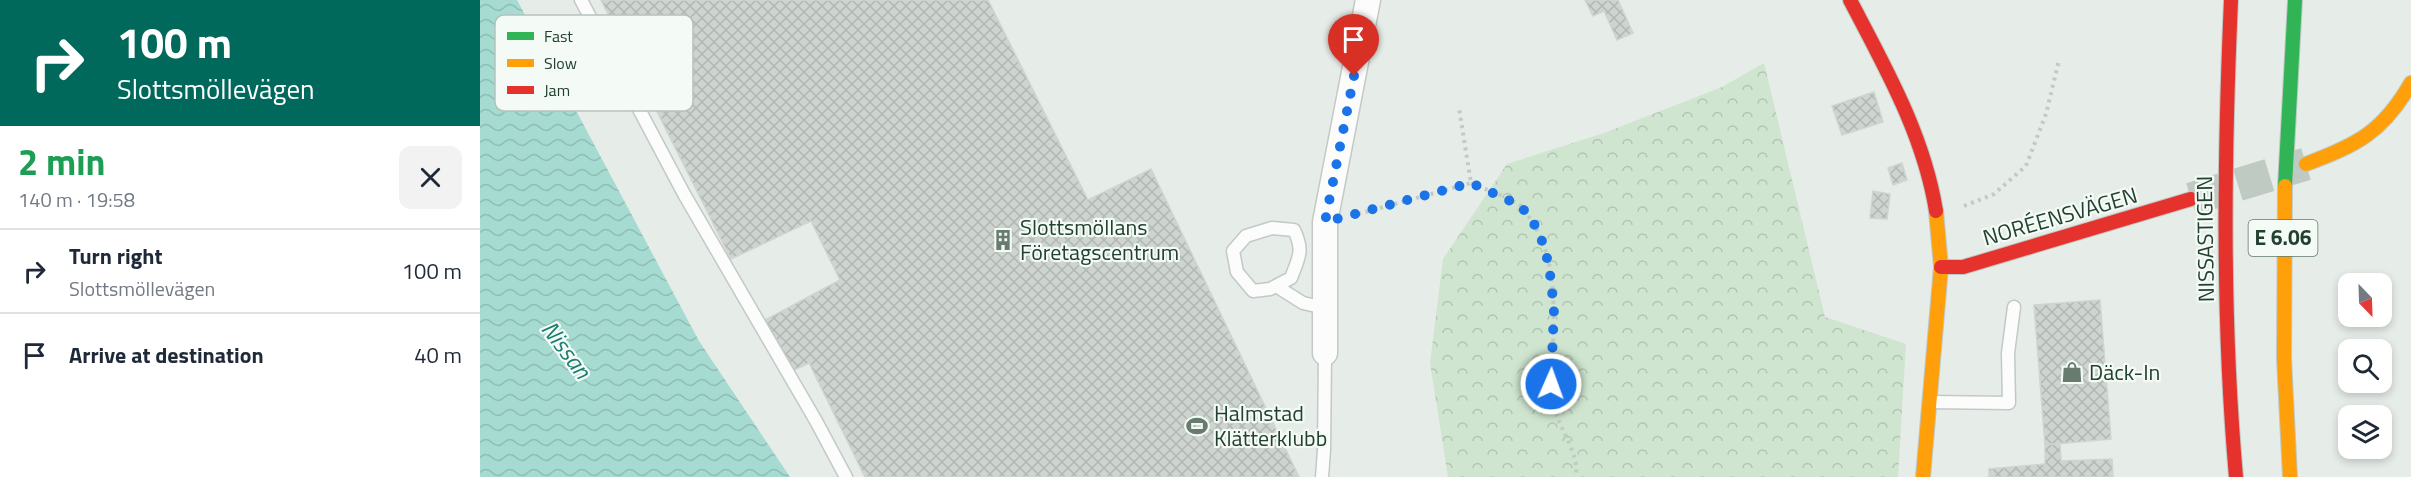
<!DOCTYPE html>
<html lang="en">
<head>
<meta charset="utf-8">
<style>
	:root { --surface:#fff; --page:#f2f2f3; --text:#1f2937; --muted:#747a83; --line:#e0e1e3 }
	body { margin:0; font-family:"Titillium Web",sans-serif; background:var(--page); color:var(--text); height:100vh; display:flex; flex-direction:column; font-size:22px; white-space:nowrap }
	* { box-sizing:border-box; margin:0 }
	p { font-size:20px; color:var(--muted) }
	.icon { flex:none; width:33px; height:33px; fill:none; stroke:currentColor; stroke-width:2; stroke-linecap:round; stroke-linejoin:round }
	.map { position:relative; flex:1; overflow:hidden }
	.side { display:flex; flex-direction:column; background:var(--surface); width:480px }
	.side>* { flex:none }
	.top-card { background:#00695c; color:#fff; overflow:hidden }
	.needle { width:39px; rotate:157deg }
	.tools { position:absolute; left:1858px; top:273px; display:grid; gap:12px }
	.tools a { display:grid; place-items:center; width:54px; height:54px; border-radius:12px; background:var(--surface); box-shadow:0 3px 9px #0003; font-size:30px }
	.pin { position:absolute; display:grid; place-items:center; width:51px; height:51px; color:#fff; margin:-62px -26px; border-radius:50% 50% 50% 0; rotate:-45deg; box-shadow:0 0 6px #0007 }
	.pin .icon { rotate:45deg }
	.me { position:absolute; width:66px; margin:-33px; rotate:2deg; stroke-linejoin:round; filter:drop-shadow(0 0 4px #0008) }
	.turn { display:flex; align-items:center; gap:21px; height:126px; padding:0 18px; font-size:27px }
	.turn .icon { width:78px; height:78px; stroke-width:2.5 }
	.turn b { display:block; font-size:42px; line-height:51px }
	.round { display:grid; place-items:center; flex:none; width:63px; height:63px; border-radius:12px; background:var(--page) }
	.overview { display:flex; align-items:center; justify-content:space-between; height:102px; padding:0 18px }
	h1 { font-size:36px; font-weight:700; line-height:45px; color:#1e9e55 }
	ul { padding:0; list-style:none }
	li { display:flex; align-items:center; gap:18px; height:84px; padding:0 18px; border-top:2px solid var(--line) }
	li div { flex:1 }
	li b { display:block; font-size:22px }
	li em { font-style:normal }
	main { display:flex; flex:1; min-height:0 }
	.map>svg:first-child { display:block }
</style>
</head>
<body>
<main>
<section class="side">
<div class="top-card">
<div class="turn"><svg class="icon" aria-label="right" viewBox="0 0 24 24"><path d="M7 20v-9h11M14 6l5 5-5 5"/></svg><div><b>100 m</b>Slottsmöllevägen</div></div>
</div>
<div class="overview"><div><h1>2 min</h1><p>140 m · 19:58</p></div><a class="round"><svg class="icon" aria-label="close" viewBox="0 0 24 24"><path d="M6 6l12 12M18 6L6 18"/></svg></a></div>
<ul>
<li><svg class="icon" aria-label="right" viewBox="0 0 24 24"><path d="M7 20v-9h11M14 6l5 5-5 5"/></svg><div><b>Turn right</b><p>Slottsmöllevägen</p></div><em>100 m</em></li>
<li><svg class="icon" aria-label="arrive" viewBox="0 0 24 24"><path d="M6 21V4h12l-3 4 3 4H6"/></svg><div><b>Arrive at destination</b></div><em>40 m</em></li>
</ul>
</section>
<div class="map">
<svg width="1931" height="477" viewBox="0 0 1931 477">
	<defs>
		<pattern id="forest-crowns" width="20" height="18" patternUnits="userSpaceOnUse" patternTransform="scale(1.5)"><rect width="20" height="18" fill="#cfe5cf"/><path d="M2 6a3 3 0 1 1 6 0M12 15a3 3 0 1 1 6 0" fill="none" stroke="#b1c6b2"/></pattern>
		<pattern id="water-waves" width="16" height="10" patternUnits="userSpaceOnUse" patternTransform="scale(1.5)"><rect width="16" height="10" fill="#a6dbd2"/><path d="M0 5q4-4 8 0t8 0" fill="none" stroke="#8fbdb5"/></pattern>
		<pattern id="building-cross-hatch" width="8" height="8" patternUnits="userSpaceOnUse" patternTransform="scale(1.5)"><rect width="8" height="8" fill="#ced5d0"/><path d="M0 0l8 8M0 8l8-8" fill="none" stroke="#b1b8b3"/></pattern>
	</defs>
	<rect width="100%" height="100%" fill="#e6ece7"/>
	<path fill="url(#forest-crowns)" d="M1284,63L1345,317L1426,344L1418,477H968L950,363L963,259L1027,164L1124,133L1242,87Z"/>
	<path fill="url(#water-waves)" d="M0,0H37L219,341L310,477H0Z"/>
	<path fill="url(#building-cross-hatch)" stroke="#cfd5d0" stroke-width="1.5" d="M121,0H508L608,200L671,169L819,477H385L329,363L314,370L285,320L360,280L331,221L251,259Z
		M1105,0H1138L1153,33L1137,40L1124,11L1113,16Z
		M1394,92L1403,122L1362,135L1352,106Z
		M1422,163L1427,180L1413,185L1408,168Z
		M1393,191L1410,194L1407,219L1390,218Z
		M1620,300L1631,439L1565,445L1554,305Z
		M1580,443L1581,461L1632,459L1633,477H1509V469L1565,464V445Z"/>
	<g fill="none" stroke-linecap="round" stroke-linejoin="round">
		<path stroke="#bfcac2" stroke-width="33" stroke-dasharray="33 16" stroke-linecap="butt" d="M1711,199L1826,164"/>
		<defs>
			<path id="lane" d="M101,0L204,194L336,421L366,477
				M792,228L814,230C824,251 819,257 811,278L790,289L773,291L757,272L753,251L766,236Z
				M796,286L823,303L845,308
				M1449,402L1529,403L1528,353L1534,307
				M842,477L844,450L845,353"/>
			<path id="street" d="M845,353V222L888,0"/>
			<path id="fast" d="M1805,186L1815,0"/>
			<path id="slow" d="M1826,164C1877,145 1903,132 1931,83
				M1805,186L1804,358L1810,477
				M1443,477L1461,267L1456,211"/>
			<path id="jam" d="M1370,0C1405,67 1444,135 1456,211
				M1751,0C1744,159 1742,318 1756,477
				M1461,267H1483L1711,199"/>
		</defs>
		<use href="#lane" stroke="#c3c9c4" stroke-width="15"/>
		<use href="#street" stroke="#c3c9c4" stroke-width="27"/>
		<use href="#fast" stroke="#c0c8c3" stroke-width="16"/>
		<use href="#slow" stroke="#c0c8c3" stroke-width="16"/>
		<use href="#jam" stroke="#c0c8c3" stroke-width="16"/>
		<path stroke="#c1cbc5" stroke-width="4" stroke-dasharray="3 4.5" stroke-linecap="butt" d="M991,183C1006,190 1027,196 1041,206C1045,209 1048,216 1051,220C1088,275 1066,347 1075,408C1078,428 1102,457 1095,477
			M1484,206L1514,194L1546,166L1566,114L1579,60
			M871,216L991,183L979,108"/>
		<use href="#lane" stroke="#fbfcfb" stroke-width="12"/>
		<use href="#street" stroke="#fbfcfb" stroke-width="24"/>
		<use href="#fast" stroke="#30b455" stroke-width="14"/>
		<use href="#slow" stroke="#ff9f0a" stroke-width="14"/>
		<use href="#jam" stroke="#e5322d" stroke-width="14"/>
	</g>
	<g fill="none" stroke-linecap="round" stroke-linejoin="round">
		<path stroke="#1a73e8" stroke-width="10" stroke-dasharray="0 18" d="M874,76L845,222L991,183L1041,206L1059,231L1069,265L1074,309L1071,384"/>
	</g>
	<defs>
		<symbol id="building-bare" viewBox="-9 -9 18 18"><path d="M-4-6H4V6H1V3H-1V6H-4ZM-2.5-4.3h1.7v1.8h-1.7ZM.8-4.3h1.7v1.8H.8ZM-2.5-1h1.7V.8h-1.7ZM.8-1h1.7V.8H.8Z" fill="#677c6f" stroke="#f4faf5" stroke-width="2.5" paint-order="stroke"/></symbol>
		<symbol id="shop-bare" viewBox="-9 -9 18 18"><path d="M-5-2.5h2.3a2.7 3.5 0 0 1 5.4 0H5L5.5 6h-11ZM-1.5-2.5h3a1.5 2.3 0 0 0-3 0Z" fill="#677c6f" stroke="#f4faf5" stroke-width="2.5" paint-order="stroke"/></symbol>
		<symbol id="stadium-bare" viewBox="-9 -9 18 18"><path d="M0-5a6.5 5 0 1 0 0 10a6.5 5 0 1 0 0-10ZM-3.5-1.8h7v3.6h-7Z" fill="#677c6f" stroke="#f4faf5" stroke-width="2.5" paint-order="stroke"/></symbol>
	</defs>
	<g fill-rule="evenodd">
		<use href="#building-bare" x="508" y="225" width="30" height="30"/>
		<use href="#shop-bare" x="1577" y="357" width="30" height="30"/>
		<use href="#stadium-bare" x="702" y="411" width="30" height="30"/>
	</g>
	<g text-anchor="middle" stroke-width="4.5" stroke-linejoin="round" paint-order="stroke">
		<rect fill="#f4faf5" stroke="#61786a" stroke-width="1.5" x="1768.5" y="220" width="69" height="36" rx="4.5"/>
		<g font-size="21" font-weight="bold" fill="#22402f">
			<text x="1803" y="245">E 6.06</text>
		</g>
		<g font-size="22" fill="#22402f" stroke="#f4faf5">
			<text transform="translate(1580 216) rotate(-16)" y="8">NORÉENSVÄGEN</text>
			<text transform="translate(1725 239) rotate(-91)" y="8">NISSASTIGEN</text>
		</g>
		<g font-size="22" fill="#22402f" stroke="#f4faf5" text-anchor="start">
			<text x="540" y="235">Slottsmöllans<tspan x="540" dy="25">Företagscentrum</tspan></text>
			<text x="1609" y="380">Däck-In</text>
			<text x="734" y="421">Halmstad<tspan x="734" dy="25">Klätterklubb</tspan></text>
		</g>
		<g font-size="24" font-style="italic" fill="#1a7e70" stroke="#f4faf5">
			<text transform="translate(86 350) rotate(53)" y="8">Nissan</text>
		</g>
	</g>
	<rect x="15" y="15" width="198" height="96" rx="9" fill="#f4faf5" stroke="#b5c2ba" stroke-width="1.5"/>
	<rect x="27" y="32" width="27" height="8" fill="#30b455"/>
	<rect x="27" y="59" width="27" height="8" fill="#ff9f0a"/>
	<rect x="27" y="86" width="27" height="8" fill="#e5322d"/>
	<g font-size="16" fill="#22402f">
		<text x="64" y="42">Fast</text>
		<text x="64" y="69">Slow</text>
		<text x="64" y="96">Jam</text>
	</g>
</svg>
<div class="tools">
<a><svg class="needle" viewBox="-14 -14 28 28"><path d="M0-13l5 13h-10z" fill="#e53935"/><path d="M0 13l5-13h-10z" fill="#747a83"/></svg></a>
<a><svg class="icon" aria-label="search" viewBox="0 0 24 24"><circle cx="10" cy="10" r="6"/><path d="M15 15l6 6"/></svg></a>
<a><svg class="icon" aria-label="layers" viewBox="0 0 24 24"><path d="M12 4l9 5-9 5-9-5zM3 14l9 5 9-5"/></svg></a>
</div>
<div class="pin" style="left:874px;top:76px;background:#d93025"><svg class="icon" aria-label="arrive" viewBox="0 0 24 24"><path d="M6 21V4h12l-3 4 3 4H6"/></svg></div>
<svg class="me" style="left:1071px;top:384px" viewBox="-20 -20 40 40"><circle r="17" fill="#1a73e8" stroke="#fff" stroke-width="3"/><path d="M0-11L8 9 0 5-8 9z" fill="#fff"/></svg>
</div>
</main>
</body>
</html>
